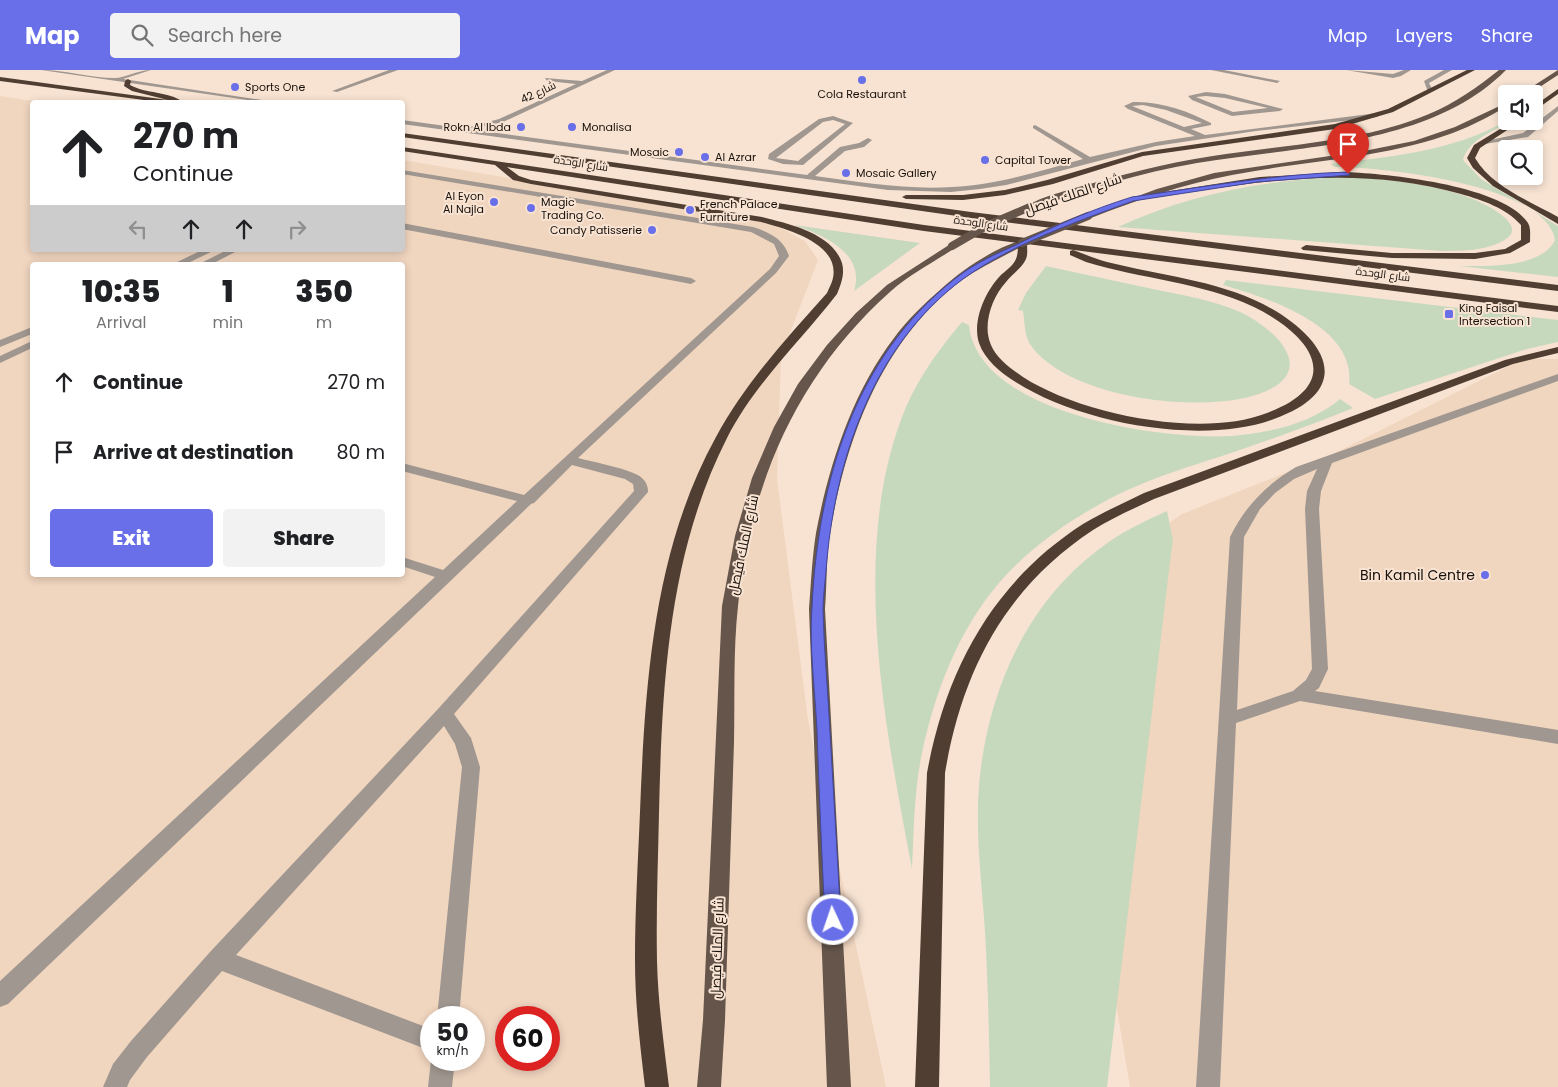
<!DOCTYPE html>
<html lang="en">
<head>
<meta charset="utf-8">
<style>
	:root { --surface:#fff; --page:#f2f2f2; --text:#202124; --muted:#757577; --accent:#686fe8 }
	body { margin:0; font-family:Poppins,Cairo,sans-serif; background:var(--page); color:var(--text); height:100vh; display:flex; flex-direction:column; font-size:19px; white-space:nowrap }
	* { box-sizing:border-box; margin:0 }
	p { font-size:16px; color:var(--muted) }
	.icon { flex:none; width:28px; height:28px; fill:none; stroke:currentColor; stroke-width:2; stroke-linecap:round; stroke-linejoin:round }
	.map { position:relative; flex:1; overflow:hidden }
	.drawer { position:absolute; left:30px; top:192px; width:375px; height:315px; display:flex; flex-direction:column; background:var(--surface); border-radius:5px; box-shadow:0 2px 8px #0003 }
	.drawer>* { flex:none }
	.top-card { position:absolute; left:30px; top:30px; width:375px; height:152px; border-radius:5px; box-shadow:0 2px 8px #0003; background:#fff; color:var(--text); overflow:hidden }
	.fabs { position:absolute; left:1498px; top:15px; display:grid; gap:10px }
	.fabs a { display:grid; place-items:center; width:45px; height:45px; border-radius:5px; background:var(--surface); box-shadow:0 2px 8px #0003; font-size:25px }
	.speed { position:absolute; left:420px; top:936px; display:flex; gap:10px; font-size:25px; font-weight:700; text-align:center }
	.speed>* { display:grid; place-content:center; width:65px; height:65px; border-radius:50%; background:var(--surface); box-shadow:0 2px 8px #0003; line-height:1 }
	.speed small { font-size:12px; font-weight:400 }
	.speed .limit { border:8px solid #d22; background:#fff; color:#111 }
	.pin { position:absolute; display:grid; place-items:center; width:42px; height:42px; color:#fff; margin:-51px -21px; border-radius:50% 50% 50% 0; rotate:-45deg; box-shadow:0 0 5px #0007 }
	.pin .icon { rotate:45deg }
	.me { position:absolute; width:55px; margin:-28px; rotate:357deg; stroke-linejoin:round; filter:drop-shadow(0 0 4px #0008) }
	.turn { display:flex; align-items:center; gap:18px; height:105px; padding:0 20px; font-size:22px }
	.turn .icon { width:65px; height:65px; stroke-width:2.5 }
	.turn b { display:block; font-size:35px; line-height:42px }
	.lanes { display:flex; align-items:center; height:48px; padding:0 20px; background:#0003; justify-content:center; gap:25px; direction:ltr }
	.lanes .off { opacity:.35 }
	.eta { display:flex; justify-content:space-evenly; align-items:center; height:85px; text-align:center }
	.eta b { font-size:30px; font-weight:800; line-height:35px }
	.button { display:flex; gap:10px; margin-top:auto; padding:10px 20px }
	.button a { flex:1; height:58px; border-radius:5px; background:var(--accent); color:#fff; font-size:20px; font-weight:800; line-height:58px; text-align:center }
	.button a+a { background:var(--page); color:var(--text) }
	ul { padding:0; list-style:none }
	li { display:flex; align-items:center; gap:15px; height:70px; padding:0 20px }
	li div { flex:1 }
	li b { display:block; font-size:19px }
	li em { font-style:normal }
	header { display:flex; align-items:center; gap:30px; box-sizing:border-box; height:70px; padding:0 25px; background:var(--accent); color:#fff }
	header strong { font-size:24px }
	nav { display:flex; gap:28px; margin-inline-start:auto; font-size:18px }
	.search { width:350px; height:45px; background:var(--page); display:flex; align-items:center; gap:12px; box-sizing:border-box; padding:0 18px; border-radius:5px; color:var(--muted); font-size:19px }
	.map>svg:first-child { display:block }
</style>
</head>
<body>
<header>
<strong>Map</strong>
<div class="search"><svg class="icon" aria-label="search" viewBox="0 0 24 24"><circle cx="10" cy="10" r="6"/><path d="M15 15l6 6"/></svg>Search here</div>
<nav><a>Map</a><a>Layers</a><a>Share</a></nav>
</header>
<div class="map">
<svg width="1558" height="1017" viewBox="0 0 1558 1017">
	<rect width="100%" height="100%" fill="#f8e3d2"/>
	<path fill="#f0d5bf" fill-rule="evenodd" d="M0,26L39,32H32V180H402L403,90L749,149L777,156L805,171L818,190L781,286L777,409L808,650L886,1017H0ZM32,195H402V505H32ZM431,948H474V990H431ZM506,948H549V990H506Z
		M1523,289H1558V1017H1130L1106,873L1120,487L1182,444L1333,384Z"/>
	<path fill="#c7d9bd" d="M1506,51H1510C1493,62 1469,69 1463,90L1481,109L1558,156V207L1460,196C1487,196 1542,198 1555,170C1546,114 1381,97 1335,97L1330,94C1389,87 1454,81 1506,51Z
		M1353,107C1393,110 1435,114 1473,129C1487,135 1533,157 1501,172C1483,181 1461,181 1441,181L1118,157C1191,123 1273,108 1353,107Z
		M794,155L920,173L854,221C866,183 823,165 794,155Z
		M1046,196C1081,204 1117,211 1153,219C1182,225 1213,230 1240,242C1276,259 1321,302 1259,324C1201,344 1072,329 1032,277C1024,267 1025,254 1023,241L1018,240L1026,223Z
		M1226,210L1558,250V272L1527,279L1375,329L1349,314C1356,256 1268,228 1223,215Z
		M962,252L969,255C978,344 1161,370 1231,366C1269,363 1310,354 1340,329L1353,338C1309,356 1264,372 1219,387C1191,396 1164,404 1137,416C1089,436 1033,473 999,513C958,561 935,622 922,683C914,721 914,761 912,799C885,656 848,476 906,337C920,305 940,278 962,252Z
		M1167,441L1173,470L1171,484L1107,1017H990C989,965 988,914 985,862C982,814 975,764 979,715C987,625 1024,536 1098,480C1119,463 1143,452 1167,441Z"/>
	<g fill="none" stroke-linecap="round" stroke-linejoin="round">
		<path fill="#a09790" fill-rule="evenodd" d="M41,0C66,0 90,8 115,8C124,8 139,0 151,0L123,9L275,32H262Z
			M389,0H398L337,22L332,21Z
			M607,0H615L503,52L473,59L470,57L499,49L576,14L547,11L545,8L582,11Z
			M1211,0H1224L1280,11L1277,13Z
			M1346,0L1393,4L1404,0H1411L1401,6L1393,8Z
			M1444,0H1452L1429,13L1433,21L1428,22L1424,11Z
			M1206,22L1225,24L1283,39L1280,41L1232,46L1192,30L1188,26ZM1206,26L1225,28L1268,38L1233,42L1196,27Z
			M1133,32C1160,31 1188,41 1211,53V55L1191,59L1205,65L1377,43L1380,45L1377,47L1256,61L1156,76L1006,115L980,119L951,122L888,120L402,54V50L807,105L840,77L859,73L868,68L872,70L864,77L845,81L815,106C860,112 907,120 952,117C997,115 1040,101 1083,89L1033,58V56L1035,55L1090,87L1156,72L1195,66L1128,39L1124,36ZM1143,35L1166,40L1202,53L1184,57L1132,36Z
			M1558,36V41L1528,67L1485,74L1481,72L1523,63Z
			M833,46L853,53L803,95L783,94L768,89L769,84L819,49ZM833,50L845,54L798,91L776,88L823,52Z
			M402,100L753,157C769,162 784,169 789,186L776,203L578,388C592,392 633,399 642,408C646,412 648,416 648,422L454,644L471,668L480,697L459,948H437L462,697L455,674L444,656L236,885L431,959V981L222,901L147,987L130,1010L127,1017H103L113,994L131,971L210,882L438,639L634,421L633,414L625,409L572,395L534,433L531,434L8,934L0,937V911L435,507L402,496V487L443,500L517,431L402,401V393L524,425L770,199L779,186L774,174L751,162L402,104Z
			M402,153L691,208L696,211L691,214L402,159Z
			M202,180H215L184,195H171Z
			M227,180H239L210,195H197Z
			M32,257V264L0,277V270Z
			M32,271V278L0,293V286Z
			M1558,304V311L1332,393L1321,421L1319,439L1328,599L1319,618L1315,621L1558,660V674L1300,631L1236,653L1220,1017H1196L1230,467C1246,435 1266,415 1296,397ZM1317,399L1307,421L1305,439L1312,599L1306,610L1293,621L1237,640L1244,467L1260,439L1275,423L1294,409Z
			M431,990H455L452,1017H428Z"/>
		<path fill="#65554a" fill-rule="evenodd" d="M1499,0H1506C1430,77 1296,76 1197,93C1140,103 1086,119 1033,139L1026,137C1037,127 1080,117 1097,112C1139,100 1182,90 1226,84C1293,74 1365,71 1429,44C1455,33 1478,17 1499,0Z
			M1558,0V5L1529,24H1521Z
			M1506,33V37C1486,48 1466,59 1444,66C1376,89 1303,91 1232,105C1184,114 1137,130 1091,148L1084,146L1157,119L1214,103L1364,81L1414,71L1455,57Z
			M1022,170L1027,173L1025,175C1004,186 982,196 962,210C882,270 846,368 830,463C826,488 827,514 825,539L851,1017H827L809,539C811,514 812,488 816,463C829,395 852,323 894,268C907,250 925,233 941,219C962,200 994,178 1022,170Z
			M952,173L955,174V178C934,192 910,204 891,221C798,304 750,412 738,536C733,581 735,627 734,672C731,765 728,857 725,950L721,1017H697L703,950L722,536L735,466L752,408L774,357L798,314L827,275L856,243L887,215Z"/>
		<path fill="#503e32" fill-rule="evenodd" d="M1467,0H1475L1393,42L1335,59L1143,86L1053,114L1005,125L963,130L906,129L902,127L906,125H963L1005,120L1047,110L1142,82L1335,54L1388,39Z
			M0,7L168,30L132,21L124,16L125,11L128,9L131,11L130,15C146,24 168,21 183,32H159L0,11Z
			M1558,19V24L1534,41V36Z
			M1513,51H1521L1480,78L1475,88C1492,117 1530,131 1558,147V154L1493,116L1473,98L1467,88L1474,75Z
			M402,63L971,142L1558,215V221L971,148L402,67Z
			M402,77L924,155L1558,236V242L1027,174C1027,179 1028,184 1026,189C1022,198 1012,204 1006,212C992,227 982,255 991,275C997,289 1010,298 1023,307C1080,344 1201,369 1267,343C1347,313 1311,265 1254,237C1201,212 1141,209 1086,192L1070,185V181L1073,180C1085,184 1095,189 1107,192C1159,205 1215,210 1263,234C1323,265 1360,318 1274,349C1201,376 1078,353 1014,311C1000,302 985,290 979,273C972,251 985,222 1000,206C1005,201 1013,196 1016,189C1018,184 1018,178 1018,173L924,161L507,97L519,106L531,110L762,147C789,154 832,163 842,193C845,204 841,214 837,224C800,272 755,313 727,368C668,484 662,615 659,743C658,792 656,842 657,891C658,933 664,975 669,1017H645C640,975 635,933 635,890C635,841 638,791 640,742C645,615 653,481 716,367C745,313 787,268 827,223C829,218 832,213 833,208C840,173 786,159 761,152L531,114L513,110L495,95L402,81Z
			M1346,102C1388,104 1503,115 1528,153C1531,158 1530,166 1530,172L1510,183L1475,189L1392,188L1303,180L1301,178L1306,175L1392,183H1475L1505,179L1521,170V155C1506,138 1482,130 1461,124C1349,92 1244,114 1132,131L1128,129L1132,127L1260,107Z
			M1558,277V283L1513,294L1154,429C1133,439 1112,448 1093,460C1005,518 962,601 945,703L939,1017H915L927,703C946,599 993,512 1083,454C1103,442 1124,433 1144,423L1505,290Z"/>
		<path stroke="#65554a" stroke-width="8" d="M1022,173L1088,146
			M952,176L988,155L1030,137"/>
	</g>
	<path fill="#686fe8" stroke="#444897" d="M1348,102L1350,105L1257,112L1133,131C1078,151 1010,175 963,209C872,276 834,393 826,501C825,514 823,527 823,540C824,581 828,622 830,662C834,725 837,787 841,850L838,855L833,857L827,855L825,850C822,787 819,723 817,660C815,620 809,576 812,537C818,412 854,287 956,208C975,193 996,184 1018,174C1054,156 1093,139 1132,127C1204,117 1276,104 1348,102Z"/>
	<g fill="#686fe8" stroke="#f8e3d2" stroke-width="2">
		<circle cx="862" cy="10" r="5"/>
		<circle cx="235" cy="17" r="5"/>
		<circle cx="521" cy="57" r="5"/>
		<circle cx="572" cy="57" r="5"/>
		<circle cx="679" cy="82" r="5"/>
		<circle cx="705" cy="87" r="5"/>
		<circle cx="985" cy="90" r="5"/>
		<circle cx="846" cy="103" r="5"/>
		<circle cx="494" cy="132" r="5"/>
		<circle cx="531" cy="138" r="5"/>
		<circle cx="690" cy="140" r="5"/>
		<circle cx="652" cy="160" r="5"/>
		<rect x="1444" y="239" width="10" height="10" rx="2.5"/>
		<circle cx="1485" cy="505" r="5"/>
	</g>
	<g text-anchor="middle" stroke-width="4" stroke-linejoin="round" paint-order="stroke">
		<g font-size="11" fill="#17100a" stroke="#f8e3d2" text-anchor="start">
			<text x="245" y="21">Sports One</text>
			<text x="862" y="28" text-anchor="middle">Cola Restaurant</text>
			<text x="511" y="61" text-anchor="end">Rokn Al Ibda</text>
			<text x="582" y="61">Monalisa</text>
			<text x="669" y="86" text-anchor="end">Mosaic</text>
			<text x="715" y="91">Al Azrar</text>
			<text x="995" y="94">Capital Tower</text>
			<text x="856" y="107">Mosaic Gallery</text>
			<text x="484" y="130" text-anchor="end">Al Eyon<tspan x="484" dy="13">Al Najla</tspan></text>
			<text x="541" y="136">Magic<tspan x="541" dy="13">Trading Co.</tspan></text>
			<text x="700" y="138">French Palace<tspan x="700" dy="13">Furniture</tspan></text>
			<text x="642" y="164" text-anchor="end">Candy Patisserie</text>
			<text x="1459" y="242">King Faisal<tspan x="1459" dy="13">Intersection 1</tspan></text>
		</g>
		<g font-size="11" fill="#17100a" stroke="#f8e3d2">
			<text transform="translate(538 22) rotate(-25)" y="4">شارع 42</text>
			<text transform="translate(581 93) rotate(9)" y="4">شارع الوحدة</text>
			<text transform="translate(981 153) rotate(8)" y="4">شارع الوحدة</text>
			<text transform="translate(1383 204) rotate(7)" y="4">شارع الوحدة</text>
		</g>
		<g font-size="14" fill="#17100a" stroke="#f8e3d2">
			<text transform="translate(1073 124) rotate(-19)" y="5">شارع الملك فيصل</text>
			<text transform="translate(743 475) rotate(-78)" y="5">شارع الملك فيصل</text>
			<text transform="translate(717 878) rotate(-88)" y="5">شارع الملك فيصل</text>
		</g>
		<g font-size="14" fill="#17100a" stroke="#f8e3d2" text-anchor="end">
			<text x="1475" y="510">Bin Kamil Centre</text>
		</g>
	</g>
</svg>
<div class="fabs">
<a><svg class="icon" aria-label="sound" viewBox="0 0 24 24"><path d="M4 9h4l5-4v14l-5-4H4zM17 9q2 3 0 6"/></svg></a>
<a><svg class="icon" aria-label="search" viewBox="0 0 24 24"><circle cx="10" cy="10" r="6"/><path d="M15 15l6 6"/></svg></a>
</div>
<div class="speed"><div>50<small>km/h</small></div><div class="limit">60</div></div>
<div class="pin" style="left:1348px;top:104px;background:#d93025"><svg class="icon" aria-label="arrive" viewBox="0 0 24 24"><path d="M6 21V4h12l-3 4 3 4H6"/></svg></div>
<svg class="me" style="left:833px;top:850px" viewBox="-20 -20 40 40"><circle r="17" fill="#686fe8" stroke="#fff" stroke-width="3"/><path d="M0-11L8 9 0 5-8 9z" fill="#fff"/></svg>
<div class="top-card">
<div class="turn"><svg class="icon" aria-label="ahead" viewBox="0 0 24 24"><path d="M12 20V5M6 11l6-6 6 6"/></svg><div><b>270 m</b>Continue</div></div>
<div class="lanes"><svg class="icon off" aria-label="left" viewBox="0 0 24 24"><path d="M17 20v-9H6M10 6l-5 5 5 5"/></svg><svg class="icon" aria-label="ahead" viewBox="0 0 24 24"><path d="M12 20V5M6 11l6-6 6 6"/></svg><svg class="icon" aria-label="ahead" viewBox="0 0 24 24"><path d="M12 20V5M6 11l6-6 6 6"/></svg><svg class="icon off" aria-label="right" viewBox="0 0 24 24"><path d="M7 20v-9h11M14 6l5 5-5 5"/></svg></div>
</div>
<section class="drawer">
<div class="eta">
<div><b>10:35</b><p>Arrival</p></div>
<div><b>1</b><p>min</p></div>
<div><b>350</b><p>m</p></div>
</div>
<ul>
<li><svg class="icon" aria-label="ahead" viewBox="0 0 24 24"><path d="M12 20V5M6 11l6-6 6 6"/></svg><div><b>Continue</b></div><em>270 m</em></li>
<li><svg class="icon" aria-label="arrive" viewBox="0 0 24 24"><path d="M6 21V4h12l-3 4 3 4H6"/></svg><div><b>Arrive at destination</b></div><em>80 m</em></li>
</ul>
<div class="button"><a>Exit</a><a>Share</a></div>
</section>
</div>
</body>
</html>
